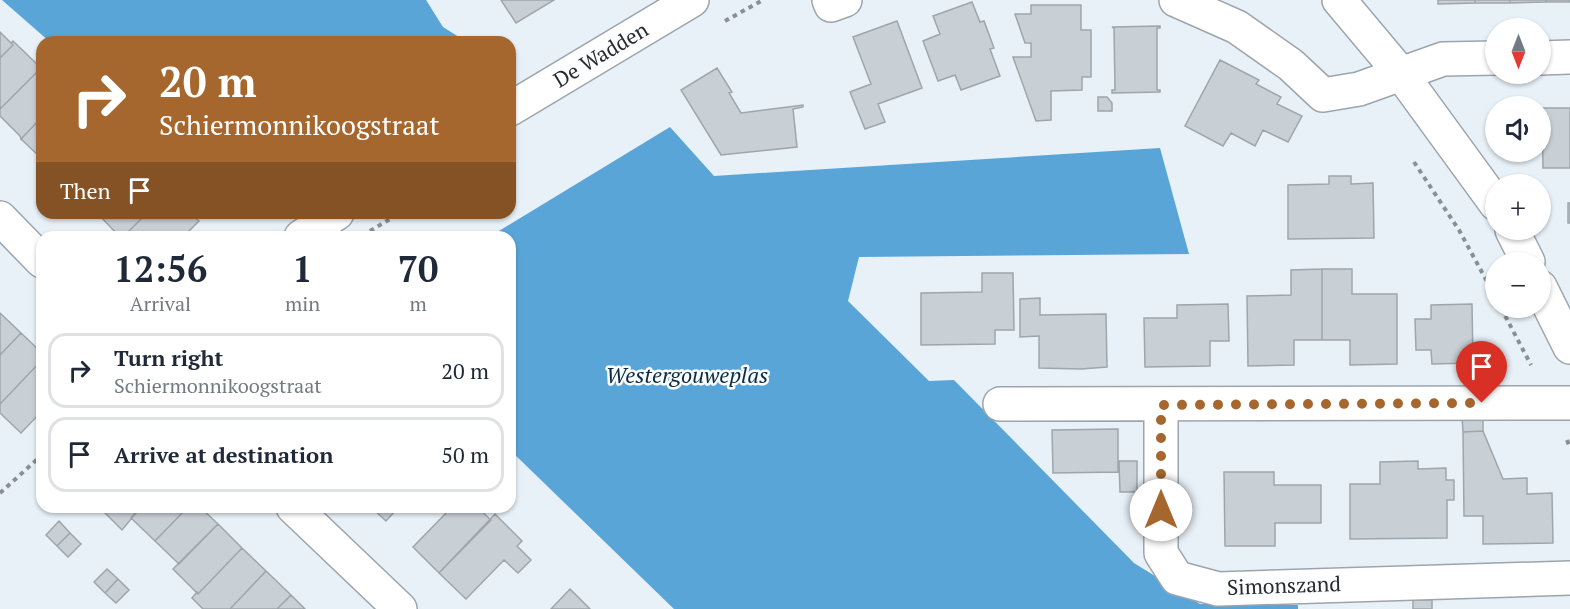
<!DOCTYPE html>
<html lang="en">
<head>
<meta charset="utf-8">
<style>
	:root { --surface:#fff; --page:#f2f2f3; --text:#1f2937; --muted:#747a83; --line:#e0e1e3 }
	body { margin:0; font-family:"PT Serif",serif; background:var(--page); color:var(--text); height:100vh; display:flex; flex-direction:column; font-size:22px; white-space:nowrap }
	* { box-sizing:border-box; margin:0 }
	p { font-size:20px; color:var(--muted) }
	.icon { flex:none; width:33px; height:33px; fill:none; stroke:currentColor; stroke-width:2; stroke-linecap:round; stroke-linejoin:round }
	.map { position:relative; flex:1; overflow:hidden }
	.drawer { position:absolute; left:36px; top:231px; width:480px; height:282px; display:flex; flex-direction:column; background:var(--surface); border-radius:18px; box-shadow:0 2px 4px #0004 }
	.drawer>* { flex:none }
	.hud { position:absolute; left:36px; top:36px; width:480px; height:183px; border-radius:18px; box-shadow:0 2px 4px #0004; background:#a6672e; color:#fff; overflow:hidden }
	.needle { width:39px; rotate:180deg }
	.tools { position:absolute; left:1485px; top:18px; display:grid; gap:12px }
	.tools a { display:grid; place-items:center; width:66px; height:66px; border-radius:50%; background:var(--surface); box-shadow:0 2px 4px #0004; font-size:30px }
	.pin { position:absolute; display:grid; place-items:center; width:51px; height:51px; color:#fff; margin:-62px -26px; border-radius:50% 50% 50% 0; rotate:-45deg; box-shadow:0 0 6px #0007 }
	.pin .icon { rotate:45deg }
	.me { position:absolute; width:66px; margin:-33px; rotate:0deg; stroke-linejoin:round; filter:drop-shadow(0 0 4px #0008) }
	.turn { display:flex; align-items:center; gap:21px; height:126px; padding:0 24px; font-size:27px }
	.turn .icon { width:78px; height:78px; stroke-width:2.5 }
	.turn b { display:block; font-size:42px; line-height:51px }
	.then { display:flex; align-items:center; height:57px; padding:0 24px; background:#0003; gap:12px; font-size:22px }
	.eta { display:flex; justify-content:space-evenly; align-items:center; height:102px; text-align:center }
	.eta b { font-size:36px; font-weight:700; line-height:42px }
	ul { padding:0; list-style:none }
	li { display:flex; align-items:center; gap:18px; height:75px; margin:0 12px 9px; padding:0 12px; border:3px solid var(--line); border-radius:18px }
	li div { flex:1 }
	li b { display:block; font-size:22px }
	li em { font-style:normal }
	.map>svg:first-child { display:block }
</style>
</head>
<body>
<div class="map">
<svg width="1570" height="609" viewBox="0 0 1570 609">
	<rect width="100%" height="100%" fill="#e8f1f8"/>
	<path fill="#59a5d8" d="M2,0H426L443,27L467,42H50Z
		M670,127L714,176L1160,148L1189,254L859,257L848,301L929,381L954,380L1134,563L1200,604L1298,605V609H674L510,450V237H489Z"/>
	<path fill="#c8d0d6" stroke="#9ea6ac" stroke-width="1.5" d="M501,0H554L516,23Z
		M1438,0H1475V3L1438,4Z
		M1475,0H1510V3H1475Z
		M1510,0H1546V2L1510,3Z
		M1546,0H1570V2H1546Z
		M972,2L980,22L984,21L994,48L990,49L1000,76L961,90L955,75L938,81L923,41L940,34L933,16Z
		M1031,5H1081V30H1091V77H1082V90L1051,91V120L1036,121L1013,57H1031V43H1025L1015,14H1031Z
		M897,21L922,88L878,104L885,122L865,129L850,92L871,84L853,37Z
		M1160,26V28H1157V90H1160V92L1112,93V90H1115L1114,28L1112,27Z
		M0,32L13,45L0,58Z
		M13,41L42,69L40,71L39,70L0,109V58L13,45L11,43Z
		M1220,60L1259,80L1256,84L1281,97L1277,104L1302,116L1288,142L1263,130L1255,146L1231,133L1223,146L1185,126Z
		M717,68L732,92L729,93L741,113L803,105V107L793,109L797,147L721,155L681,90Z
		M39,70L42,73V117L21,139L20,136L0,116V109Z
		M1098,97H1107L1112,103V111H1098Z
		M1542,108H1570V168H1543Z
		M42,117V159L21,139Z
		M1329,176H1351V184L1373,183L1374,238L1288,239V185L1329,184Z
		M1568,203H1570V223H1568Z
		M97,213H147L123,237H120Z
		M147,213H190L199,221L183,237H123Z
		M1322,269H1352V294H1397V364L1350,365V340H1322Z
		M1322,269V340H1294V365L1248,366L1247,296L1291,295V270Z
		M982,273H1013L1014,330H995V344L921,345V293L982,292Z
		M1040,298V315L1106,314L1107,367L1081,369L1039,368V336L1020,337V299Z
		M1228,304L1229,341H1210V366L1145,367L1144,318H1177V305Z
		M1472,304L1473,363L1432,364L1431,350H1416L1415,319H1431V305Z
		M0,313L21,333L0,355Z
		M21,333L42,353V360L0,404V355Z
		M42,360V411L21,433L0,413V404Z
		M1462,416H1483V431L1463,432Z
		M1118,429V472L1053,473L1052,430Z
		M1483,431L1503,479L1527,478V494L1552,493L1553,543L1483,544V516H1464L1463,432Z
		M1119,461H1137V492H1120Z
		M1418,461V469L1446,468V480H1454V500H1447V538L1350,539V484H1380V462Z
		M1224,472H1274V485H1321V523H1275V546H1225Z
		M99,507H141L122,530Z
		M141,507H188L155,541L131,518Z
		M188,507H200L218,524L179,564L155,541Z
		M371,507H399L386,521Z
		M449,507H477L491,520L439,573L413,547L451,508Z
		M495,514L522,541L517,546L531,560L518,573L504,560L466,599L439,573Z
		M59,521L70,533L57,546L46,535Z
		M218,524L242,548L198,594L173,569Z
		M70,533L81,544L68,557L57,546Z
		M242,548L266,571L230,609H203L192,598L197,592L198,594Z
		M107,569L118,579L105,593L94,582Z
		M266,571L291,595L277,609H230Z
		M118,579L129,590L116,603L105,593Z
		M570,589L590,609H551Z
		M291,595L305,609H277Z
		M1413,600H1432V609H1413Z"/>
	<g fill="none" stroke-linecap="round" stroke-linejoin="round">
		<defs>
			<path id="minor" d="M829,0L831,5L845,0
				M1176,0L1237,27L1291,65L1323,95L1359,89L1443,59L1496,58
				M1339,0L1402,75L1496,204
				M1540,58L1570,57
				M510,109L692,0
				M0,218L42,261
				M1512,230L1528,262
				M301,237L337,213
				M1540,287L1570,347
				M1000,404L1570,403
				M1161,405V553L1177,578L1218,589L1570,578
				M293,507L400,609"/>
		</defs>
		<use href="#minor" stroke="#9da5ac" stroke-width="36"/>
		<path stroke="#898f94" stroke-width="4" stroke-dasharray="4.5 4.5" stroke-linecap="butt" d="M725,21L763,0
			M1414,162L1459,230L1496,298
			M370,231L400,213
			M1501,308L1531,365
			M1567,440L1570,448
			M0,493L42,455"/>
		<use href="#minor" stroke="#fff" stroke-width="33"/>
	</g>
	<g fill="none" stroke-linecap="round" stroke-linejoin="round">
		<path stroke="#a6672e" stroke-width="10" stroke-dasharray="0 18" d="M1161,510V405L1482,403"/>
	</g>
	<g text-anchor="middle" stroke-width="5" stroke-linejoin="round" paint-order="stroke">
		<g font-size="21" fill="#282b2d" stroke="#fbfdff">
			<text transform="translate(601 55) rotate(-31)" y="7">De Wadden</text>
			<text transform="translate(1284 586) rotate(-2)" y="7">Simonszand</text>
		</g>
		<g font-size="22" font-style="italic" fill="#0b2d42" stroke="#fbfdff">
			<text x="687" y="383">Westergouweplas</text>
		</g>
	</g>
</svg>
<div class="tools">
<a><svg class="needle" viewBox="-14 -14 28 28"><path d="M0-13l5 13h-10z" fill="#e53935"/><path d="M0 13l5-13h-10z" fill="#747a83"/></svg></a>
<a><svg class="icon" aria-label="sound" viewBox="0 0 24 24"><path d="M4 9h4l5-4v14l-5-4H4zM17 9q2 3 0 6"/></svg></a>
<a>+</a>
<a>−</a>
</div>
<div class="pin" style="left:1482px;top:403px;background:#d93025"><svg class="icon" aria-label="arrive" viewBox="0 0 24 24"><path d="M6 21V4h12l-3 4 3 4H6"/></svg></div>
<svg class="me" style="left:1161px;top:510px" viewBox="-20 -20 40 40"><circle r="19" fill="#fff"/><path d="M0-13L10 11 0 6-10 11z" fill="#a6672e"/></svg>
<div class="hud">
<div class="turn"><svg class="icon" aria-label="right" viewBox="0 0 24 24"><path d="M7 20v-9h11M14 6l5 5-5 5"/></svg><div><b>20 m</b>Schiermonnikoogstraat</div></div>
<div class="then">Then<svg class="icon" aria-label="arrive" viewBox="0 0 24 24"><path d="M6 21V4h12l-3 4 3 4H6"/></svg></div>
</div>
<section class="drawer">
<div class="eta">
<div><b>12:56</b><p>Arrival</p></div>
<div><b>1</b><p>min</p></div>
<div><b>70</b><p>m</p></div>
</div>
<ul>
<li><svg class="icon" aria-label="right" viewBox="0 0 24 24"><path d="M7 20v-9h11M14 6l5 5-5 5"/></svg><div><b>Turn right</b><p>Schiermonnikoogstraat</p></div><em>20 m</em></li>
<li><svg class="icon" aria-label="arrive" viewBox="0 0 24 24"><path d="M6 21V4h12l-3 4 3 4H6"/></svg><div><b>Arrive at destination</b></div><em>50 m</em></li>
</ul>
</section>
</div>
</body>
</html>
